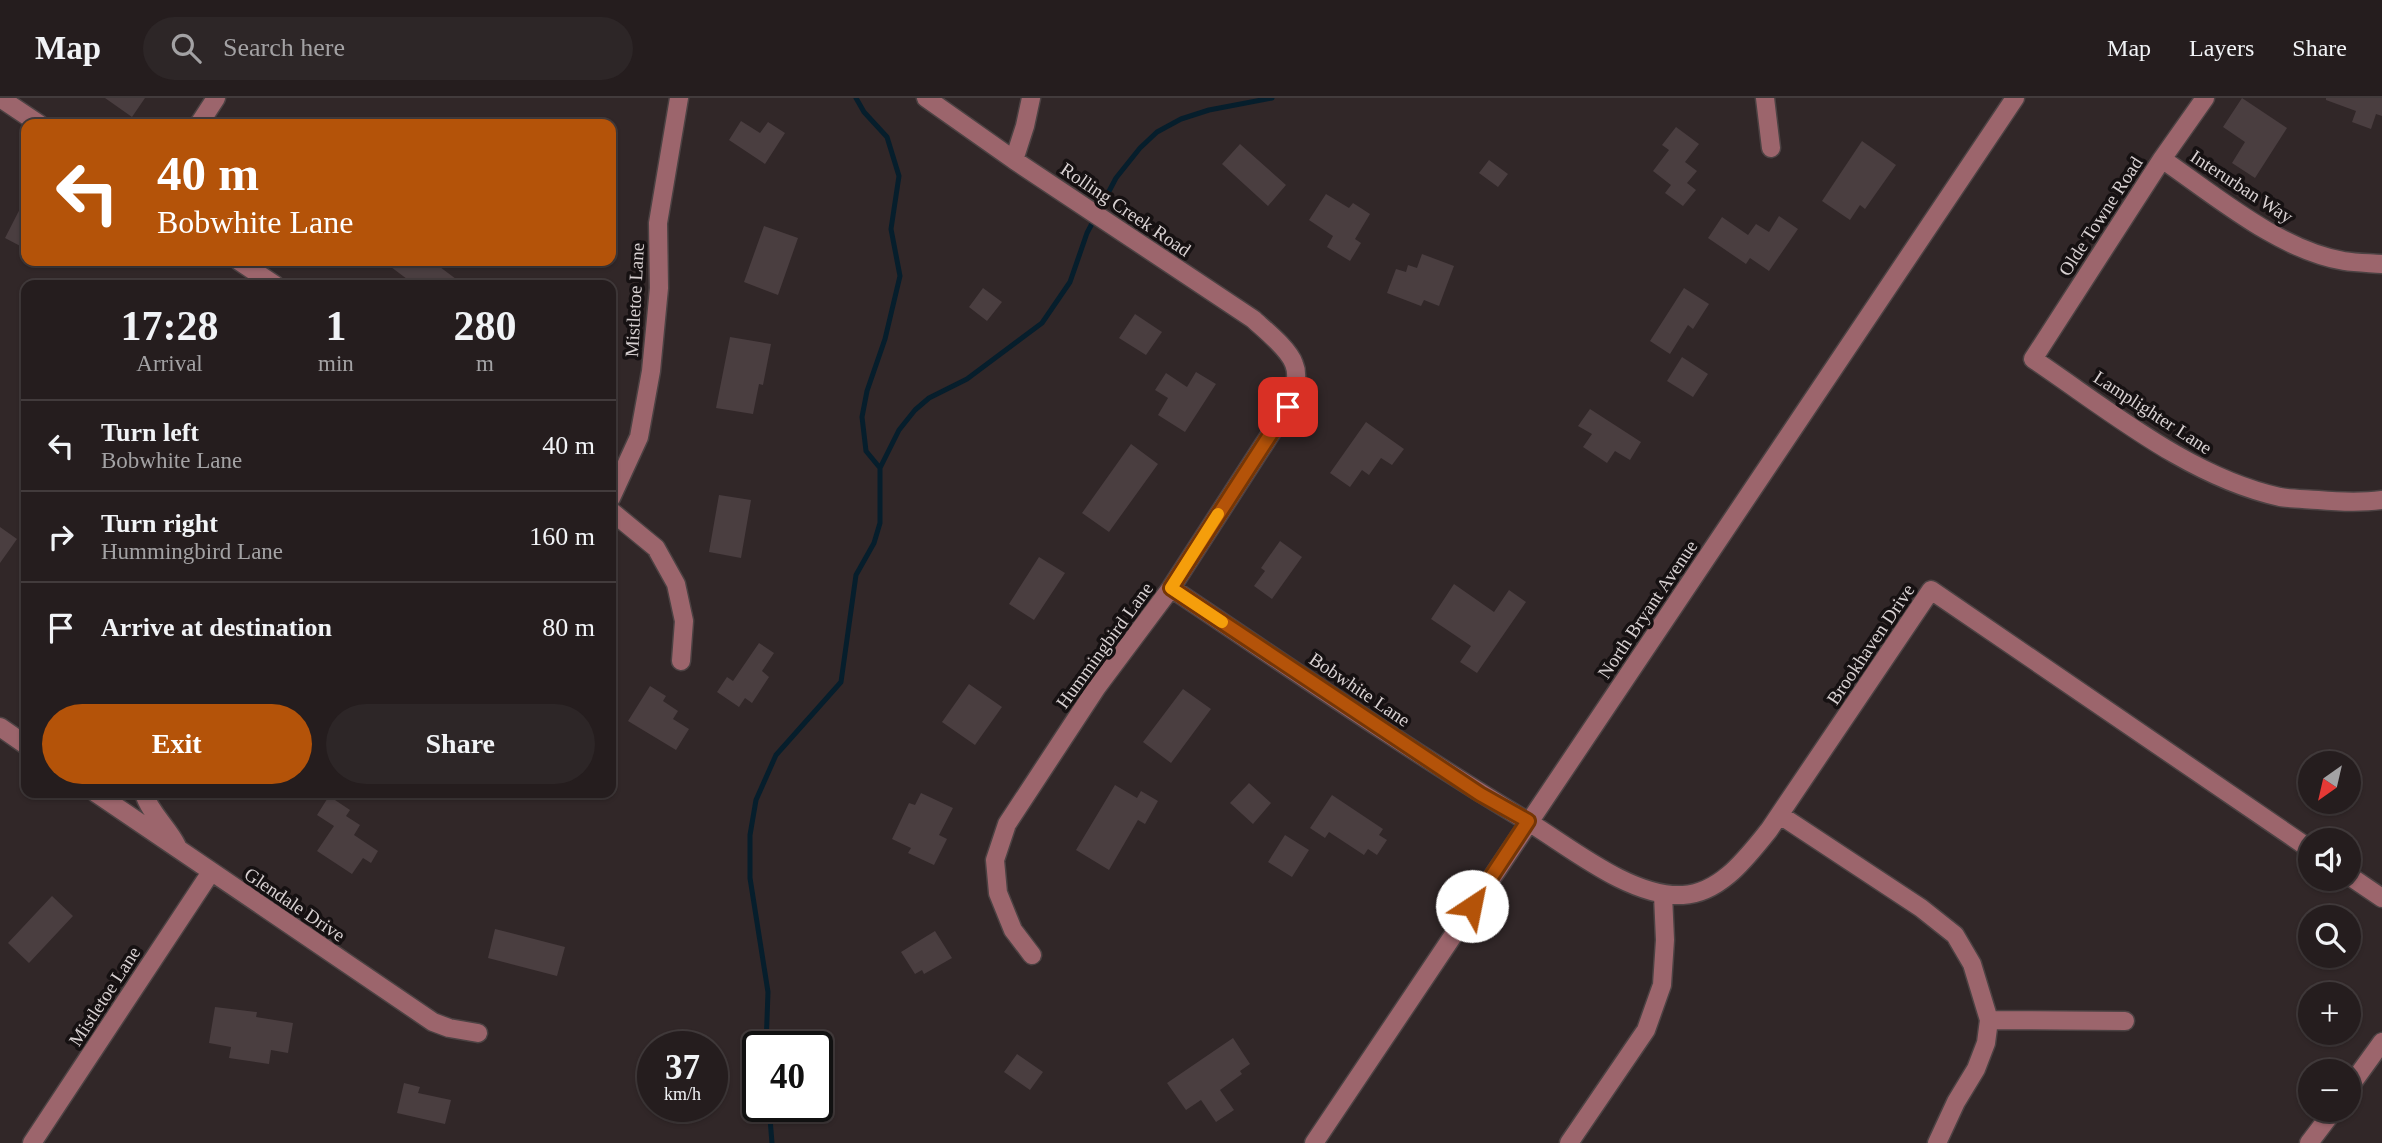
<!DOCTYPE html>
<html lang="en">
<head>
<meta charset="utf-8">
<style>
	:root { --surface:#251d1e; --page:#2d2627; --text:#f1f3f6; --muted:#a3a2a4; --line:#423b3c; --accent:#b45309 }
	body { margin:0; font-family:"Times New Roman",serif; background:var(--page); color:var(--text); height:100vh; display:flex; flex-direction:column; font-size:26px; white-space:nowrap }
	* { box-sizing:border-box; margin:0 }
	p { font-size:23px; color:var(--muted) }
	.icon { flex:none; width:38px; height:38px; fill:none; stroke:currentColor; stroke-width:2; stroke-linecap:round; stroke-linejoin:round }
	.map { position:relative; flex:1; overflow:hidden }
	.side { position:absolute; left:21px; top:182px; width:595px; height:518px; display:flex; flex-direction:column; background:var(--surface); border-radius:14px; box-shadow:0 2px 5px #0004,0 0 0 2px var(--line) }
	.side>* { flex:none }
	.banner { position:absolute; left:21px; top:21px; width:595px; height:147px; border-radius:14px; box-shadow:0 2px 5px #0004,0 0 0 2px var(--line); background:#b45309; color:#fff; overflow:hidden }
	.needle { width:46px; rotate:214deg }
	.fabs { position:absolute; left:2298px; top:653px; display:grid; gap:14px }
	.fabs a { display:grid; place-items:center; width:63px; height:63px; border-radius:50%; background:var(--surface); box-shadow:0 2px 5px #0004,0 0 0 2px var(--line); font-size:35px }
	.speed { position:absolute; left:637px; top:933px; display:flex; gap:14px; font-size:35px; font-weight:700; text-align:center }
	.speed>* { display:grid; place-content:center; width:91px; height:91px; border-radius:50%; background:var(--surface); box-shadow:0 2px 5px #0004,0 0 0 2px var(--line); line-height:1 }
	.speed small { font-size:18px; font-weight:400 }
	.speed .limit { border:4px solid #111; border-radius:10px; background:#fff; color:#111 }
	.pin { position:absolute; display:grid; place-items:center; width:60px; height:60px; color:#fff; margin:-30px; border-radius:14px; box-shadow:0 4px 10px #0006 }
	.me { position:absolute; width:77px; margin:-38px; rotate:34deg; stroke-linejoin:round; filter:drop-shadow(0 0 5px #0008) }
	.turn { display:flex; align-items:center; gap:24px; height:147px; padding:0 21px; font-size:32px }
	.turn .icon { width:91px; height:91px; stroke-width:2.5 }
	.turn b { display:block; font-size:49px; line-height:60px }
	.eta { display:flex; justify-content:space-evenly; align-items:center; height:119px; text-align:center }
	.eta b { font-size:42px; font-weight:700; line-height:49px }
	.action { display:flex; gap:14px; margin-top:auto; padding:14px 21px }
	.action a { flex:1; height:80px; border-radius:42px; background:var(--accent); color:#fff; font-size:28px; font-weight:700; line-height:80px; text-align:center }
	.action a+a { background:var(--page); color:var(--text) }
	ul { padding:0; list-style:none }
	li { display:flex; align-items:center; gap:21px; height:91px; padding:0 21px; border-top:2px solid var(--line) }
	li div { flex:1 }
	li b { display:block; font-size:26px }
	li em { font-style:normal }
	header { display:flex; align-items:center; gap:42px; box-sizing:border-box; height:98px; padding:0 35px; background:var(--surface); border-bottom:2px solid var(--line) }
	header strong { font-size:33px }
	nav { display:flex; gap:38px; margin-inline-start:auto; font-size:24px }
	.search { width:490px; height:63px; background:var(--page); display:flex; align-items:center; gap:18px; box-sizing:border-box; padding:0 24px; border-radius:38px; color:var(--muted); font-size:26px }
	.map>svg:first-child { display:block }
</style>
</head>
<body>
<header>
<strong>Map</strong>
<div class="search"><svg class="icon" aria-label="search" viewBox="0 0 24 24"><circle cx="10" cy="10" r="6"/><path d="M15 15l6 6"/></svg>Search here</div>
<nav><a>Map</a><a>Layers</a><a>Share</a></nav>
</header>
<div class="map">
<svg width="2382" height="1045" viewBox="0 0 2382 1045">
	<rect width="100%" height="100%" fill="#312728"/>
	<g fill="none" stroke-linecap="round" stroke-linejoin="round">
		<path stroke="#061e2c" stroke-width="5" d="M856,0L864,14L887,39L899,78L891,131L900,178L885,241L867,293L862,319L866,353L880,370
			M766,948L768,894L750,780V737L756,702L776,657L841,584L856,477L874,445L880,425V370L899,332L915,312L929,300L967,281L1042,225L1070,184L1087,135L1116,80L1140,50L1157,34L1181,21L1209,12L1272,0
			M769,1008L772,1045"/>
	</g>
	<path fill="#4a3e40" d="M105,0H145L132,19Z
		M2242,0L2287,30L2255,80L2232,65L2245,44L2223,29Z
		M2326,0H2382V18L2376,16L2371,31L2352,24L2356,13L2326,2Z
		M741,23L760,35L768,24L785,35L765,66L729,42Z
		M1676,29L1699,46L1685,64L1697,73L1687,85L1696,92L1683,108L1665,95L1671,87L1653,73L1669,52L1662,47Z
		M1862,43L1896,67L1865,111L1860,107L1850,122L1822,103Z
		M1240,46L1286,87L1268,108L1222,66Z
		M1489,62L1508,76L1498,89L1479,75Z
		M1326,96L1349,110L1353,105L1370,116L1355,141L1361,145L1350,163L1327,149L1333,138L1309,122Z
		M26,99V151L5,140Z
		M1779,118L1798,131L1769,173L1750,160L1746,166L1708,140L1722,119L1748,137L1756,126L1769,134Z
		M764,128L798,140L778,197L744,184Z
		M1422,156L1454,168L1439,208L1424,202L1421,208L1387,195L1396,171L1406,174L1408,167L1417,170Z
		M383,163H432L464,187H415Z
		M983,190L1002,204L987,223L969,209Z
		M1684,190L1709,206L1693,231L1688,227L1670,256L1650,243Z
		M1135,216L1162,234L1146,257L1119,240Z
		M730,239L771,246L763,287L759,286L753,316L716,310Z
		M1682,259L1708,276L1693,299L1667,283Z
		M1196,274L1216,286L1185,334L1158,317L1168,300L1155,292L1166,275L1187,289Z
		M1590,311L1641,344L1630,362L1615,353L1607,365L1583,349L1592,336L1578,328Z
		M1366,324L1404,351L1392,367L1381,360L1369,377L1362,372L1350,389L1330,375Z
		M1131,346L1158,366L1109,434L1082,415Z
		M719,397L751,402L741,460L709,454Z
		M0,429L17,441L0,465Z
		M1280,443L1302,459L1272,501L1254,488L1265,473L1261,470Z
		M1039,459L1065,475L1034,522L1009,506Z
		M1454,486L1494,514L1509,492L1526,504L1477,575L1460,564L1471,548L1431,521Z
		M759,545L774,555L762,573L769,579L752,605L745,600L739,609L717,594L727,579L733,583Z
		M969,586L1002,609L975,647L942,624Z
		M650,588L666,598L663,603L678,613L673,621L689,631L676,652L628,623Z
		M1183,591L1211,611L1171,665L1143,644Z
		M1249,685L1271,705L1253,726L1230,705Z
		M1115,687L1137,700L1141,693L1158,703L1145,726L1138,722L1109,772L1076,752Z
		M921,695L953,710L939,737L947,741L934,767L908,755L911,750L892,741L909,705L915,707Z
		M1332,697L1383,731L1379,737L1387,742L1377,757L1368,751L1364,757L1329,734L1325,740L1310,730Z
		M329,698L350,712L346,718L360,727L354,737L378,753L371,765L363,760L352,776L317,753L334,728L317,717Z
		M1285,737L1309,752L1292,779L1268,764Z
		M52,798L73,818L29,865L8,845Z
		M495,831L565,849L557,878L488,860Z
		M935,833L952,860L924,876L922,872L915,876L901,854Z
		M215,909L257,914L256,919L293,925L288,955L271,952L269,966L229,960L231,949L209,945Z
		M1233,940L1250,966L1240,973L1242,976L1220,992L1234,1012L1216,1024L1201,1002L1186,1012L1167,985Z
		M1017,956L1043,974L1030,992L1004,974Z
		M404,985L420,989L418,995L451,1002L445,1026L397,1015Z"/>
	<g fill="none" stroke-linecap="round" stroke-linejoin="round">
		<defs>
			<path id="minor" d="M0,0L39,26
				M926,0L1014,62L1253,221C1265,232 1289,251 1294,266C1300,280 1292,296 1288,309L1171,490L1097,589L1007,726L995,762L998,795L1013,832L1032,857
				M1765,0L1771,50
				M2205,0L2162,61L2033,261C2109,312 2189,379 2280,399C2292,401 2305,401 2318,402C2340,404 2360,405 2382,402
				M199,26L216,0
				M2162,61C2216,98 2279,152 2344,163C2357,165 2370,165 2382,166
				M1014,62L1025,28L1031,0
				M239,163L275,187
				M611,400L639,339L651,273L659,190L658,125L679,0
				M611,413L656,450L676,486L684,523L681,563
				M1171,490C1289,569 1405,650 1527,723C1570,749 1631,800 1683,797C1721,795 1747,759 1769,732L1931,492L2310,751
				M0,629L26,647
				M96,695L433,924L449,930L478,935
				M144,695C149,714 168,729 177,748
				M1780,717L1921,810L1955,837L1972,866L1989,922L1986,945L1976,971L1956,1004L1937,1045
				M2348,777L2382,800
				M1989,922L2125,923
				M2348,991L2382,944
				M32,1045L211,774
				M1314,1045L2015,0
				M1569,1045L1646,932L1662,887L1665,842L1663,797
				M2309,1045L2334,1012"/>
		</defs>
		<use href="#minor" stroke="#4c4243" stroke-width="21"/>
		<use href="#minor" stroke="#9c656c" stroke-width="18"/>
	</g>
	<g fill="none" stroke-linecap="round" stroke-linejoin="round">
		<defs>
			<path id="route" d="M1288,309L1171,490L1480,696L1528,723L1472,808"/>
		</defs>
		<use href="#route" stroke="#753606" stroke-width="18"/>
		<use href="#route" stroke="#b45309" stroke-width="12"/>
		<path stroke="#f59e0b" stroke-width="12" d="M1218,416L1171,490L1222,524"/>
	</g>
	<g text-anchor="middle" stroke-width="7" stroke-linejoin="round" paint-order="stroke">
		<g font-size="19" fill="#d8d1d2" stroke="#161112">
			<text transform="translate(2242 88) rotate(33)" y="7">Interurban Way</text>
			<text transform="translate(1126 111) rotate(34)" y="7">Rolling Creek Road</text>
			<text transform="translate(2100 118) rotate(-57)" y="7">Olde Towne Road</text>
			<text transform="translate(634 202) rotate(-87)" y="7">Mistletoe Lane</text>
			<text transform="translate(2153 314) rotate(33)" y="7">Lamplighter Lane</text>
			<text transform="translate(1647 511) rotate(-56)" y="7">North Bryant Avenue</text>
			<text transform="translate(1870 546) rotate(-56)" y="7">Brookhaven Drive</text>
			<text transform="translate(1104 547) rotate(-54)" y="7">Hummingbird Lane</text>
			<text transform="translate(1360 591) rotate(34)" y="7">Bobwhite Lane</text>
			<text transform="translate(295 806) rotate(34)" y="7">Glendale Drive</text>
			<text transform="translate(104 898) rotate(-57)" y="7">Mistletoe Lane</text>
		</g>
	</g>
</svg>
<div class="fabs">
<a><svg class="needle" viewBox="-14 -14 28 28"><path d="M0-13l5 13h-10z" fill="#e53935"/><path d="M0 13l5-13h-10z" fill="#a3a2a4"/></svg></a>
<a><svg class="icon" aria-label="sound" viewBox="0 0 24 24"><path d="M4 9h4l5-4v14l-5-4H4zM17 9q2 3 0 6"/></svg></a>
<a><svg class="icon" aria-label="search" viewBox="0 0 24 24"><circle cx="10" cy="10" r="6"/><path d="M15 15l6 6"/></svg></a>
<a>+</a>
<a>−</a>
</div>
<div class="speed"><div>37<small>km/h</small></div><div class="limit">40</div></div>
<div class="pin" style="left:1288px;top:309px;background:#d93025"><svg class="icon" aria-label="arrive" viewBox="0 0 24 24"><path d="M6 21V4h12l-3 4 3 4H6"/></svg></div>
<svg class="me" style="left:1472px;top:808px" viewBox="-20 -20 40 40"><circle r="19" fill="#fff"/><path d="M0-13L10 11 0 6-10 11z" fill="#b45309"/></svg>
<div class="banner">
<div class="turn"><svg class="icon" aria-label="left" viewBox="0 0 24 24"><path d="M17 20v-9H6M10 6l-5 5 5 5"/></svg><div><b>40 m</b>Bobwhite Lane</div></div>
</div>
<section class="side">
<div class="eta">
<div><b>17:28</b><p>Arrival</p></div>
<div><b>1</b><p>min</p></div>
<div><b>280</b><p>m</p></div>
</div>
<ul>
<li><svg class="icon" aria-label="left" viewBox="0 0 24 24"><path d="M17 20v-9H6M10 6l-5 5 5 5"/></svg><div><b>Turn left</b><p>Bobwhite Lane</p></div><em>40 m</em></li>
<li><svg class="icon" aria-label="right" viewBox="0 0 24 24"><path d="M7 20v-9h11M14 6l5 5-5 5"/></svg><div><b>Turn right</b><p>Hummingbird Lane</p></div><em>160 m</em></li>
<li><svg class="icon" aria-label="arrive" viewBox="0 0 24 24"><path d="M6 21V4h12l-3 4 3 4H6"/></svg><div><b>Arrive at destination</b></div><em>80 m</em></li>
</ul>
<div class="action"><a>Exit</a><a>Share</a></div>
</section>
</div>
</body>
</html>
